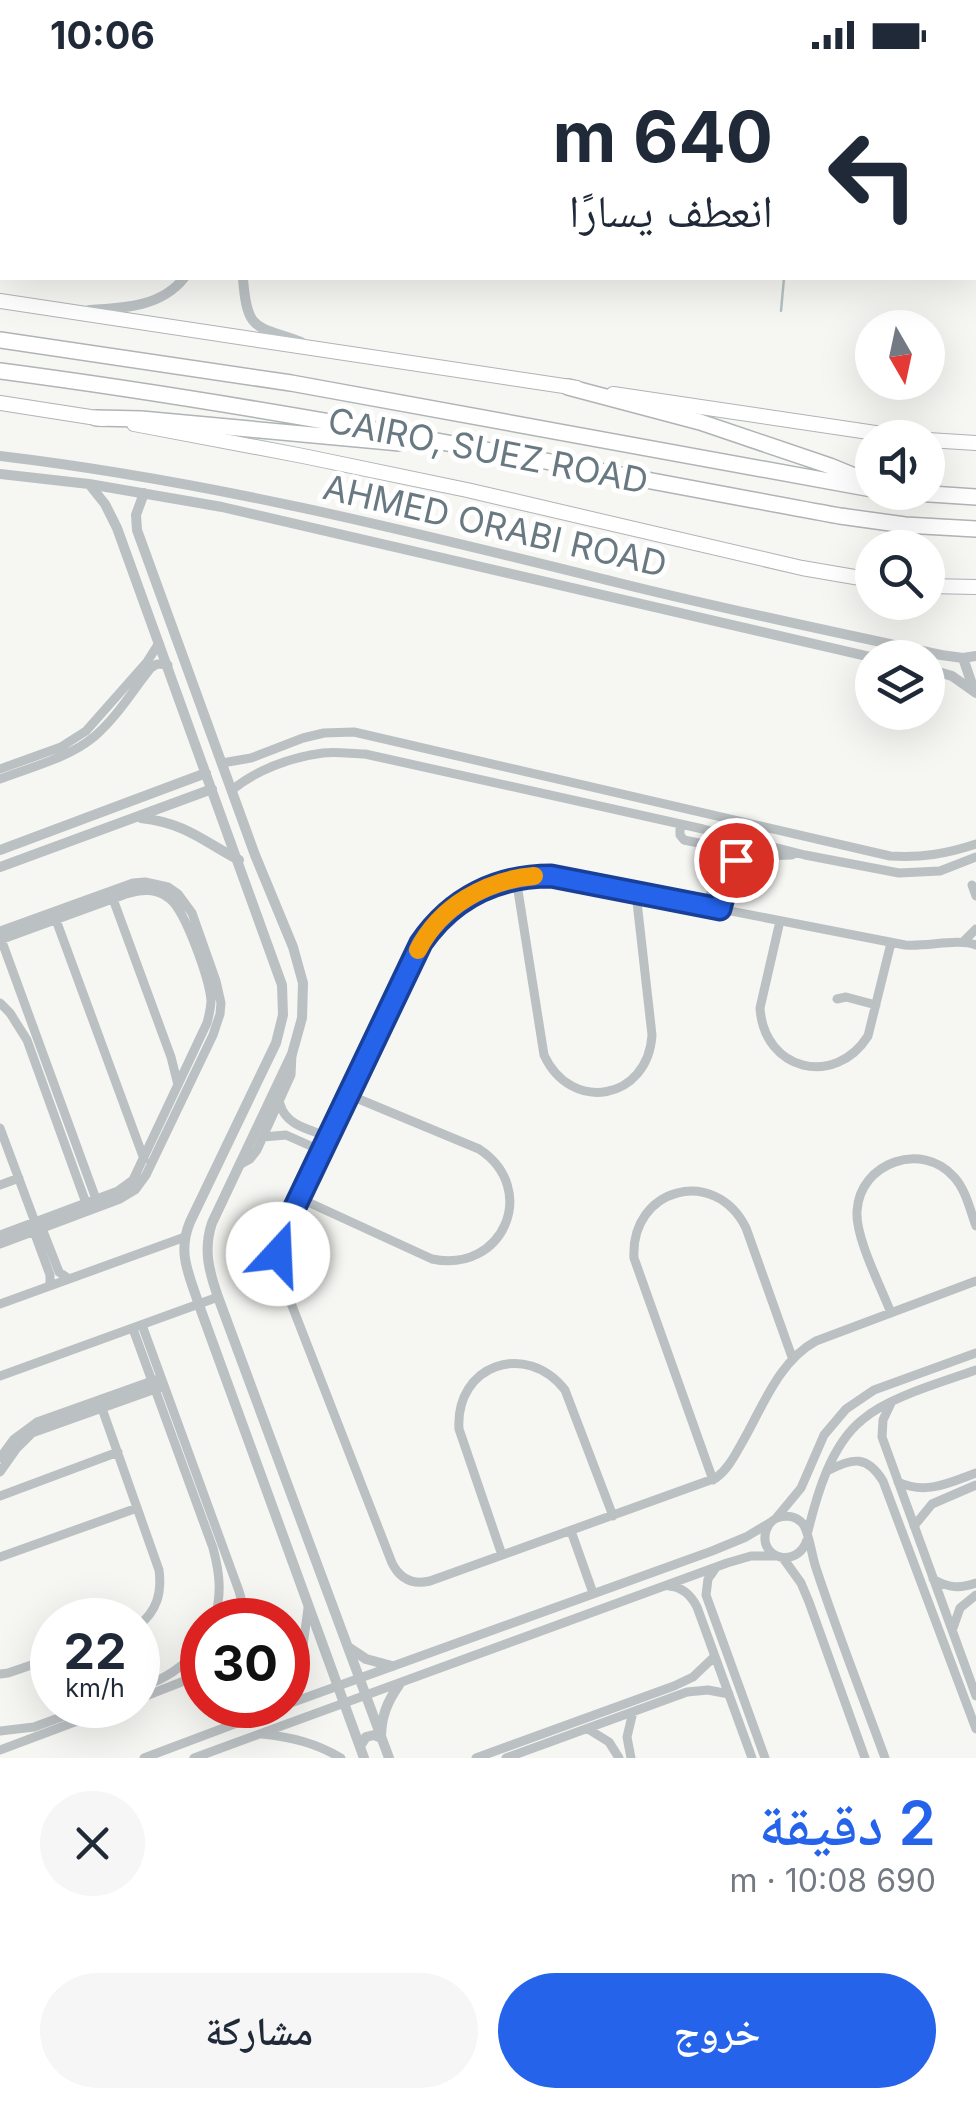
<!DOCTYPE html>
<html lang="ar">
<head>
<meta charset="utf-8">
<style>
	:root { --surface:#fff; --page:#f6f6f7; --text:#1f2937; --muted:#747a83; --accent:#2563eb }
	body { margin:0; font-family:Inter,"Noto Naskh Arabic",sans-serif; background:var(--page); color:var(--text); direction:rtl; height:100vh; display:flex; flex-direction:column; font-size:38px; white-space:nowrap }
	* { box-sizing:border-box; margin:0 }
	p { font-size:32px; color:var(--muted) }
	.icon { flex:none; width:55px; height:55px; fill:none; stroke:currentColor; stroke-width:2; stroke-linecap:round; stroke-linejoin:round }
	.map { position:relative; height:1688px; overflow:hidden; direction:ltr }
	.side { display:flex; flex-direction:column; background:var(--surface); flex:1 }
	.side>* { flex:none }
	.guide { position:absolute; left:0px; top:0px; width:978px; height:210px; box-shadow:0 10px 40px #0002; direction:rtl; background:#fff; color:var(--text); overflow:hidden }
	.needle { width:65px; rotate:171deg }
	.controls { position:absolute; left:855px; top:240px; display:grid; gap:20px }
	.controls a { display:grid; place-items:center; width:90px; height:90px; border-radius:50%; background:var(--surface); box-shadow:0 10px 40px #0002; font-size:50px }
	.speed { position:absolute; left:30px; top:1528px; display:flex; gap:20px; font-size:50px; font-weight:700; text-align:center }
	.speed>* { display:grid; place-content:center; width:130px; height:130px; border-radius:50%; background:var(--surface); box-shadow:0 10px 40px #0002; line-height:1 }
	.speed small { font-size:25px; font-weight:400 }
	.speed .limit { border:15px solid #d22; background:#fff; color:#111 }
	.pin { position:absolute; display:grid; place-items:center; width:85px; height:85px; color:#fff; margin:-42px; border:5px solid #fff; border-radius:50%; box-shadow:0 2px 10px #0007 }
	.me { position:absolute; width:110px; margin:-55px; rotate:20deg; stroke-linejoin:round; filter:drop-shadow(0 0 8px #0008) }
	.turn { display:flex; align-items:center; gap:35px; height:210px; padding:0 40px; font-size:45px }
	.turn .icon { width:130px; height:130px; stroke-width:2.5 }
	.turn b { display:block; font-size:70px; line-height:85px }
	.round { display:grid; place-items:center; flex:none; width:105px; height:105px; border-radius:52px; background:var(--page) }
	.overview { display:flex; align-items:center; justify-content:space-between; height:170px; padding:0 40px }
	h1 { font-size:60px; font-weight:600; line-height:75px; color:var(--accent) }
	.cta { display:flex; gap:20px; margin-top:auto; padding:20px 40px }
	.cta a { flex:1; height:115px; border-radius:60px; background:var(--accent); color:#fff; font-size:40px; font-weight:600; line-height:115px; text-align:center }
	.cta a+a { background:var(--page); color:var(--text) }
	.status { display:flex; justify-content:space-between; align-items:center; height:70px; padding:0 50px; background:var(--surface); direction:ltr }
	.status svg { height:28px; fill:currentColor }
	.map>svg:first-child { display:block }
</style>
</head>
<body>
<div class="status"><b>10:06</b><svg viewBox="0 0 49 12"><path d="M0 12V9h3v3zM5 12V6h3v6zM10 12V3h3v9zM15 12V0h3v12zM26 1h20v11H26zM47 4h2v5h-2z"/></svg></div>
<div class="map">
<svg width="976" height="1688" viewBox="0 0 976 1688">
	<rect width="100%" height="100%" fill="#f6f6f3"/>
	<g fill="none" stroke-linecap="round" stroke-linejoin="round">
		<path stroke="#b4c1c3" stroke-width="2.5" d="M777,0L778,2
			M781,241L784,208"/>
		<defs>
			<path id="trunk" d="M0,231L577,318
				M613,324L909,368
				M0,333L103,349
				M134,354L303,386L467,420L802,498L872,510
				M928,370L976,373
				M928,516L976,517"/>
			<path id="motorway" d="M0,270L291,313L872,419
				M0,301C282,338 561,395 840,446L905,455L976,459
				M568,317L700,352L830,396L869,412
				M96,348L141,349L400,373
				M900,422L976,427"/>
		</defs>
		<use href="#trunk" stroke="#afb4b6" stroke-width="16"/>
		<use href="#motorway" stroke="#afb4b6" stroke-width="18"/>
		<path stroke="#bbc0c3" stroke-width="9" d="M222,693L251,688L303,668L324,663L354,662L890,786C921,788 946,784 976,774
			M0,699L61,677L86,661L147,592L159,573
			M0,709C31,697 69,688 95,666C117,647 133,620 151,598L157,594L168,595
			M232,720C256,700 291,687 323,683C337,681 352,684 365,684L703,759L805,785L899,803L940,801L976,787
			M680,754V765L684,770L763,786L792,785
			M516,808L544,985C571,1044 648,1030 652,965L636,823
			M972,815L976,826
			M113,829L171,987L178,1015
			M708,837L716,797L713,775
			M720,839L733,793L739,787L749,784
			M56,850L144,1089
			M780,851L760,938C764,1001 835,1018 868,966L891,873
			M0,861L133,813L145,812L168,817L178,824L192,843L216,911L221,933L220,944L213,965L146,1105L135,1120L120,1129L0,1174
			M1,869L96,1129
			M0,870L126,824C142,819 157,818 170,829C186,842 209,909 211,930C211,938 209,945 207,953L133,1110L118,1121L0,1165
			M964,871L976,859
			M976,875C957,868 928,877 905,875L551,806C497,805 452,829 421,873L282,1164L278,1184L282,1210L392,1493C400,1509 413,1515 430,1511L716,1408C729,1398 735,1385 743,1371C763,1336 779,1291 816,1271L976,1211
			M837,929L846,927L876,935
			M0,933L10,943L27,970L86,1133
			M280,1034C286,1056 309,1059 329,1067
			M0,1058L35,1152L33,1159L50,1205V1216
			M263,1067L286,1065L322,1081
			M239,1095L250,1089L257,1080L291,1005L292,984
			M0,1115L19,1108
			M299,1128L432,1189C503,1204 540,1119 479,1079L349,1025
			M41,1156L59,1202L69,1209
			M0,1234L185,1167
			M891,1243C881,1217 855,1167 857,1141C860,1092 922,1071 954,1107C966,1120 970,1140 976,1156
			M142,1255L239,1521L247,1550
			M133,1259L213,1478C220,1504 222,1525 214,1550
			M0,1306L218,1227
			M99,1330L159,1500C162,1523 157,1541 138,1556
			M891,1333L883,1350L882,1367L976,1626
			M0,1388L14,1369L37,1352L155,1310
			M829,1400C853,1388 867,1385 883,1411L976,1659
			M0,1402L17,1378L32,1363L161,1317
			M713,1410L634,1188C630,1118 715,1095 746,1158L792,1287
			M898,1412C926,1425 949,1413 976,1403
			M0,1426L118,1382
			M777,1447L801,1418L824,1365L846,1339L874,1320L976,1283
			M914,1456L932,1434L976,1415
			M571,1461L593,1523
			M808,1461C817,1424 831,1375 862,1350C888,1327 943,1312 976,1300
			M807,1470C797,1500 758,1488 766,1461C770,1445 792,1441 803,1454C809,1462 812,1487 816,1498C837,1562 862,1625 885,1688
			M502,1485L459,1359C455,1295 526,1270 565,1320L613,1446
			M0,1487L137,1438
			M783,1488L801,1513L809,1532L865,1688
			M715,1499L708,1509L706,1525L765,1688
			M933,1509C948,1518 960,1519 976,1513
			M669,1516C683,1517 691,1525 697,1537L752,1688
			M953,1558L960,1538L976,1525
			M0,1604L8,1603L52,1588
			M288,1613L303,1576L308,1538
			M138,1619C164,1609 186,1597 202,1573
			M138,1629L202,1604
			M288,1634L712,1481L746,1467L771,1452
			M588,1659L609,1672L619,1688
			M0,1661L34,1657L94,1635
			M262,1664C291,1667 316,1673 341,1688
			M0,1680L120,1635
			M144,1688L285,1635
			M194,1688L727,1493L751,1486H777
			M476,1688L674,1616L693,1607L715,1586
			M506,1688L687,1622L708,1620L729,1624
			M631,1688L627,1667L633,1642"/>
		<path stroke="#bbc0c3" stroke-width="10" d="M239,2V0
			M279,2L280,0
			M243,208C247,263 256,255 301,272
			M89,240C124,238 161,237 184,208
			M0,386C211,411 417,463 623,514C728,540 834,562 941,585L963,588L976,586
			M0,404L89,414L222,437L875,588
			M89,414L105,434L117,458L282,915L283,945L276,973L190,1152C177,1183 189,1204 199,1235L364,1688
			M144,423L136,445L137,460L255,785L293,877L303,913L302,948L292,984L212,1153C203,1180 209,1201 218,1227L389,1688
			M963,588L974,620
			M928,599L952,606L976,623
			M141,748C185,753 203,771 239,790
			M0,780L206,703
			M0,797L212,719
			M348,1577L366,1589L392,1596
			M360,1676L366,1667L374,1665L381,1668C381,1647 387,1632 399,1615"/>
		<use href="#trunk" stroke="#fff" stroke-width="14"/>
		<use href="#motorway" stroke="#fff" stroke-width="15"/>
	</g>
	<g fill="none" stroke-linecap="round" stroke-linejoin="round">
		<defs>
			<path id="route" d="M278,1184L282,1164L421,873C452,828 497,806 551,806L720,839L730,800L736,790"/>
		</defs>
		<use href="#route" stroke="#184099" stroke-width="25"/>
		<use href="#route" stroke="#2563eb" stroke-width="18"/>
		<path stroke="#f59e0b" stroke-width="18" d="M418,880C440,836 487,810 534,806"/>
	</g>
	<g text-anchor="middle" stroke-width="10" stroke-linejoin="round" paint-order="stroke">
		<g font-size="35" fill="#687981" stroke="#fff">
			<text transform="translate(488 381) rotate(11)" y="12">CAIRO, SUEZ ROAD</text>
			<text transform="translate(495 456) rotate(13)" y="12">AHMED ORABI ROAD</text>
		</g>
	</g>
</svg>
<div class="controls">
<a><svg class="needle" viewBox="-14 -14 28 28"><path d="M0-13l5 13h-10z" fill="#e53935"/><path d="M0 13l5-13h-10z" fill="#747a83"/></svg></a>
<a><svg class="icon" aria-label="sound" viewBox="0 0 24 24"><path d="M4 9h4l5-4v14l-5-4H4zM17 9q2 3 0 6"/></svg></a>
<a><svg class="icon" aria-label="search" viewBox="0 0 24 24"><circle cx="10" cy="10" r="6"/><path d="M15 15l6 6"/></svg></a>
<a><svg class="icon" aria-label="layers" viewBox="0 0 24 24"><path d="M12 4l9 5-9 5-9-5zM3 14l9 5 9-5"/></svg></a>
</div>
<div class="speed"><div>22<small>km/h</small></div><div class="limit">30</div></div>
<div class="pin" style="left:736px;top:790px;background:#d93025"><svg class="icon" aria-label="arrive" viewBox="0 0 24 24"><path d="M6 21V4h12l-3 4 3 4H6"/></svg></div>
<svg class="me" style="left:278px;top:1184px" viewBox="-20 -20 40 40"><circle r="19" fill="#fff"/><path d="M0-13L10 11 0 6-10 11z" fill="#2563eb"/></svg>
<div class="guide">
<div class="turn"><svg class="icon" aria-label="left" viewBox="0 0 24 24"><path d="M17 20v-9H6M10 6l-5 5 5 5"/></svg><div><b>640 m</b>انعطف يسارًا</div></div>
</div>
</div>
<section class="side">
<div class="overview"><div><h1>2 دقيقة</h1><p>690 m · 10:08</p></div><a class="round"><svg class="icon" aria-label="close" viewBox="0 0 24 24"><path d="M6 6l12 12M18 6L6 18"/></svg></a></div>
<div class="cta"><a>خروج</a><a>مشاركة</a></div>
</section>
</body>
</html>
